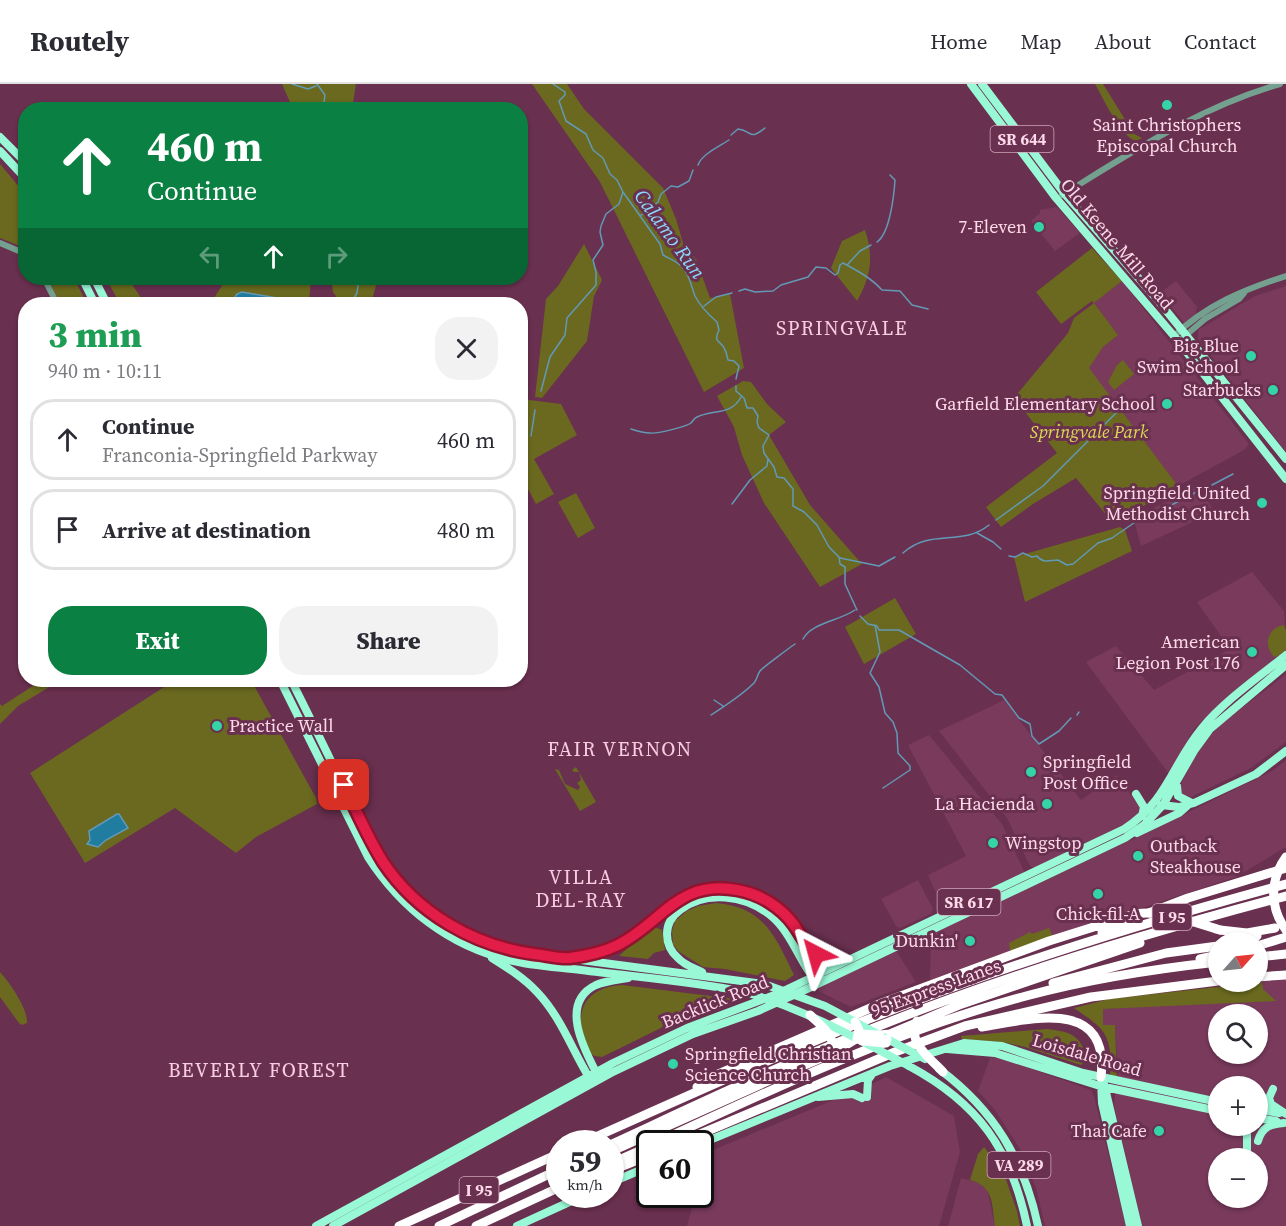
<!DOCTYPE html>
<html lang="en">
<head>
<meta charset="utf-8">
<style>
	:root { --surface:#fff; --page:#f2f2f3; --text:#2b2b33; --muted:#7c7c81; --line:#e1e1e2; --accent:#0b8043 }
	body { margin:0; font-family:"Source Serif 4",serif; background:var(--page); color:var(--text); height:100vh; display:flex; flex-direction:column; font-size:22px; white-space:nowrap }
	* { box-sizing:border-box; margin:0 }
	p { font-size:20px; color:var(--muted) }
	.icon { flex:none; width:33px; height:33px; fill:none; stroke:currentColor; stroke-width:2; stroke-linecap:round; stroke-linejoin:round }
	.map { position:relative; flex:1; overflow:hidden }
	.drawer { position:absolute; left:18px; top:213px; width:510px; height:390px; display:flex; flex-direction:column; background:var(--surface); border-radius:24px; box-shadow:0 2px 4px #0004 }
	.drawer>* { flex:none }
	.guide { position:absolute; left:18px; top:18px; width:510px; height:183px; border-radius:24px; box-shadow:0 2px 4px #0004; background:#0b8043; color:#fff; overflow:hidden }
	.needle { width:39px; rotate:63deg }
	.fabs { position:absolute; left:1208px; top:848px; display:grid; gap:12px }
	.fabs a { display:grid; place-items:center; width:60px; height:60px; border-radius:50%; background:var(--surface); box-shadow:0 2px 4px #0004; font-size:30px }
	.speed { position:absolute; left:546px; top:1046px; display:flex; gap:12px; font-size:30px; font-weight:700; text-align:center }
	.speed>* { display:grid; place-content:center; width:78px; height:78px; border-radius:50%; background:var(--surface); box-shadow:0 2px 4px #0004; line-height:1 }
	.speed small { font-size:15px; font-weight:400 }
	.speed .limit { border:3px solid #111; border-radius:9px; background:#fff; color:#111 }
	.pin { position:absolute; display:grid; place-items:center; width:51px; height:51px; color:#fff; margin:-26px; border-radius:12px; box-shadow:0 3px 9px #0006 }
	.me { position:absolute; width:66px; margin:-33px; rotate:321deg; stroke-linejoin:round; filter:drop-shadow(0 0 4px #0008) }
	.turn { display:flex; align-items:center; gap:21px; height:126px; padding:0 30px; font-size:27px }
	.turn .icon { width:78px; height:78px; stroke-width:2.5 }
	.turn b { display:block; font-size:42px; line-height:51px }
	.lanes { display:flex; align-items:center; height:57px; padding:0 30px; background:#0003; justify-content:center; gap:30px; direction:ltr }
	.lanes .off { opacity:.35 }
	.round { display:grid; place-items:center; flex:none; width:63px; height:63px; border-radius:24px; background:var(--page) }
	.head { display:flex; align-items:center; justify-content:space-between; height:102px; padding:0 30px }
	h1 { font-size:36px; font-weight:800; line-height:45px; color:#1e9e55 }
	.cta { display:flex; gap:12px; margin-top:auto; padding:12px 30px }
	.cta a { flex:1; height:69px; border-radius:24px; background:var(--accent); color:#fff; font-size:24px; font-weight:800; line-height:69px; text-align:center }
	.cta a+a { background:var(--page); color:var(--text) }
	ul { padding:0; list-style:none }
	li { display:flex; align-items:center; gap:18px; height:81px; margin:0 12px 9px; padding:0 18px; border:3px solid var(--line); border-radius:24px }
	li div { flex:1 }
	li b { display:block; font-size:22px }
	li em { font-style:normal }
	header { display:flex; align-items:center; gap:36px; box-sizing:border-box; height:84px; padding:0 30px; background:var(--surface); border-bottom:2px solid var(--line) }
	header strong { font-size:28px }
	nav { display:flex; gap:33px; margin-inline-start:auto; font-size:21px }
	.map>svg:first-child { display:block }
</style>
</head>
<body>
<header>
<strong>Routely</strong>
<nav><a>Home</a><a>Map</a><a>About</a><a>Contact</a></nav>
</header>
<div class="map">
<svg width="1286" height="1142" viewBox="0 0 1286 1142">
	<rect width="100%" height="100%" fill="#6a304f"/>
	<path fill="#793a5c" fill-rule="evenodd" d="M1057,123L1080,149L1055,167L1031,137L1040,129V126Z
		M1122,197L1249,360L1244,366L1178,402L1088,284L1103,263L1118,251L1094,219Z
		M1176,197L1197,223L1195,231L1184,239L1160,209Z
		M1286,202V368L1198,255V246L1255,212Z
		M1199,400L1214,428L1141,462L1135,440L1137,433Z
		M1252,488L1284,527L1286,565L1222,618L1194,645L1169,690L1086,578L1116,562L1154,606L1230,565L1197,518Z
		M1286,590V658L1251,684L1191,713L1182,710L1180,702L1194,674L1208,654L1220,641Z
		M1004,616L1081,716L1116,691L1142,726L1130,737L1106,749L1034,784L1030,782L1007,734L939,647Z
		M929,651L1002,740L1024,787L1022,790L949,824L942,822L928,791L966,772L908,661Z
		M1286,676V763L1236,793L1053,853L930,898L931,848L1146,749L1272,687Z
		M918,796L933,825L931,830L900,844L896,842L881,815Z
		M893,862L916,898L851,923L810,903Z
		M1286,895V1142H1142L1114,1021L1118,990L1115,941H1103V925L1147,922L1234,900ZM1218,930H1257V969H1218ZM1218,1002H1257V1041H1218ZM1218,1074H1257V1113H1218Z
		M992,973L1003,975L1091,1006L1094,1012L1126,1142H1045L1036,1104L1020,1065L995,1026L978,1007L990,974Z
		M886,993L954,1032L960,1068L939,1142H687L696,1110H700L702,1090L701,1062L713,1066L836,1015L850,1013L861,1018L872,1013V1000Z
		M961,1094L981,1099L987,1104L995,1142H948Z"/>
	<path fill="#6a691f" d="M282,0H356L352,25H293Z
		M532,0H567L584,25L663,104L676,135L684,162L696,175L710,214L730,210L744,284L704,308L600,98Z
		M1095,0H1103L1134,50L1142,54L1136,57C1121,53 1103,14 1095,0Z
		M0,80L25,110V164L0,154Z
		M865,146C874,172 871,193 857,217L831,184L842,157Z
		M584,160L602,196L594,212L587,257L542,314L535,313L546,215L558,202Z
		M1092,164L1122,197L1094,219L1118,251L1103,263L1089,284L1178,402L1126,432L1112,438L1076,394L1033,420L1001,443L986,423L1057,369L1014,314L1068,249L1074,234L1094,219L1092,217L1061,240L1036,208Z
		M48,194H74L87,220H60Z
		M106,194H128L145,220H120Z
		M227,194H311L309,220H210Z
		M331,194H378L371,220H342L333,208Z
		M1123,276L1134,290L1114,306L1108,298L1117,281Z
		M743,297L751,298L767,320L786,338L769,351L810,421L862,480L820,503L764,419L742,371L734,343L717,312Z
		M521,315L561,320L577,351L534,375L554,410L536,420L521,392V382L527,378L521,365Z
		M576,409L595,444L578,454L558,418Z
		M1120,443L1125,446L1132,467L1025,518L1014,473Z
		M895,514L916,550L864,580L845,543Z
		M1284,541L1286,546V566L1278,572L1274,573C1263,561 1267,544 1284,541Z
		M42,596H61L18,622L0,640V620L2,622Z
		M175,596H251L316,714L317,720L256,753L236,769L175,724L85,779L30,689Z
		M576,683L596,718L580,727L555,685L559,686L565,700L578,706L580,703L577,699L581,696L579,688H574L572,686Z
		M716,819C764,823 775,852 794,891L785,897L725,885L703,883L678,867L673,860L672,847L675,837L687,827L698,822Z
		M652,842L662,846L665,866L654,869L648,875L619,872Z
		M1049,844L1053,853L1012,867L1010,866L1009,859L1030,848L1032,850Z
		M0,888C10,899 28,925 27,939L22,941L19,939L0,913Z
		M1262,898L1263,905L1276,917L1103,925V941H1115L1117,994L1110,991C1112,977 1111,956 1101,945C1093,936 1083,931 1074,924L1109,915Z
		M622,901L743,916L714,927L707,925L663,943L602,973C601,973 593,972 593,971C587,969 586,960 584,955C574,923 589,903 622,901Z
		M1047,945C1070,948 1077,949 1087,971V975L1081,981L1025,963L1002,958L962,955L961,952Z
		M984,1063L1003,1087L1017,1127L1020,1142H995C992,1121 994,1102 970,1096L978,1070Z"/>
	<path fill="#207da0" stroke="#6299b6" stroke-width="1.5" d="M242,208L277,214L283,220H230L237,210Z
		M117,730H119L128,744L106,756L98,763L87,760L90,756L89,747Z"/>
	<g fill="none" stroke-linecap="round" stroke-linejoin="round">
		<path stroke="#6299b6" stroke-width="1.5" d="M292,0L308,5L316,2
			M317,0L325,11L324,18L328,26
			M553,0L565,8V11L559,17L566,37L586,50L593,66L603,74L610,90L617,96L623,108L660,160L663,171C671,176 678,177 684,185C690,193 691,202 695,212C700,222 709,231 717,238L719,246C712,260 722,256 725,266C727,269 727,273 728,276L734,277L739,282L736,295
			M98,25V26
			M731,51L738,45C753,47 749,57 765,44
			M698,81C702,70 720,62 729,56
			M640,132L658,118L661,110L671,102L678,103L689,97L693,86
			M877,158C890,149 894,111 895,96L890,91
			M848,180L860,167L871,161
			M739,207L745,205L755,208L773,207L781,201L808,193L816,183L826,184L835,191L838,189L840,181L843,179C858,187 871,194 882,206L900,207L912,221L928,225
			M356,220L354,214L357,209L359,194
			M704,222L716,213L732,209
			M736,302V307L744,314L747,324H753L758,332L757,338L759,344L769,351L763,362L764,369L774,383L777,393L784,394L793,405V422L804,428L817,441L829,463L839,473L840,480L845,483V500L857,526
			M541,307L550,273L565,251L567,234L596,201V188L593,176L603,161L600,148L601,142L606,130L619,120L623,108
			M631,345C637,347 644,349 650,349C656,350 686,343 691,339C693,337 694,334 697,333C713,325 731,332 741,313
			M531,352L535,326
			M1212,401L1233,390
			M732,420L750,396L767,382L768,375
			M996,436L1043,402L1117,328
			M977,449L993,458L1001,465
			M903,469C930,444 962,463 989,441
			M1009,472L1015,473L1023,469L1032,473L1037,472C1043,480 1050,476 1058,476L1067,481L1073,480L1098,459L1112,454L1144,432L1162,426L1202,405
			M840,474L879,482L895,473
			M860,532L868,540L877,542L879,546H899L960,581L995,610L1002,611L1019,634L1030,640L1032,652L1039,660L1059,647L1071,634
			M875,541L880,568L870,589L879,603L885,629L893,638L897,649L898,669L910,682V686L883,704
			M803,555C811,539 839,537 855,526
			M714,616L723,622
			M711,631C726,621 741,612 754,599C757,596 757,591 760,587C762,584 792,562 795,560
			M1077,631L1079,628"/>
		<path stroke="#74a18f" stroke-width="6" d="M1062,111C1132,68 1200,23 1280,0
			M0,159L26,170
			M44,194L57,220
			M1174,252C1206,221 1245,205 1286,192
			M1179,257L1205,235L1239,215L1244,209"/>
		<path stroke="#99f9d6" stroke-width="8" d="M971,0L1056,114L1174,252L1286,395
			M982,0L1064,109L1156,214L1286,375
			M0,53L26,79
			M0,67L26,95
			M82,194L95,220
			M94,194L107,220
			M280,596L368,773C401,824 449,862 509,876C533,882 557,883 581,886C636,893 691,897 745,908
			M291,596C309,631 326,667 344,703C354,723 363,744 375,764C406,819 459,854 520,868L764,900
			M1177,702L1178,712L1192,719
			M1136,710L1144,723L1142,732
			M1161,721L1179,723L1194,719L1256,690L1286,667
			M1137,749L1179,729L1187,722
			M805,864L821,893
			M573,873C589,869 607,867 622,859C663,836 683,795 739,806C757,810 773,819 786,832C804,850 813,884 844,874
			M492,874C508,884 524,894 537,908C561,933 572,966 590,995
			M702,888C694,884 684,881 678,874C671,868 667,859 667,850C667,840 672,832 680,826C706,806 745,811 770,831C791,848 798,874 814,895
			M947,965L995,969L1100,1002L1218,1027
			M909,982C978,1019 1011,1065 1027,1142
			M939,985C994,1026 1024,1076 1038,1142
			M598,992C585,967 558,919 596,901C606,897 617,896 628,894
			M1101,997L1102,1019L1130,1142
			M1104,1000L1138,1142
			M1273,1005L1269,1014L1271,1020L1286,1030
			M818,1013L853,1010L862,1014
			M867,1013L868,996L873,989
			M1257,1025L1279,1029
			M1257,1034L1276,1037
			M1258,1057C1262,1043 1270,1040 1284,1039
			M700,1060L890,982L964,959L1002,962L1083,989L1218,1018
			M1240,1074L1243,1073L1247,1068V1041
			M610,1099L650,1082
			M316,1142L613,979L687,944L777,910L1124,745C1168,717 1172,680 1202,644C1224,617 1259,593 1286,571
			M333,1142L611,989L693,950L758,927L809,904L1125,754L1144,741L1163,721L1194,667L1210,645L1286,581
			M517,1142L587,1110"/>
		<path stroke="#fff" stroke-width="9" d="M1149,829L1188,814L1286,784
			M1220,846L1247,849L1275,844
			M1102,849L1136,835
			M1237,858L1257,852
			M1257,862L1286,853
			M1257,873L1286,870
			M1200,875L1218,871
			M1257,893L1286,891
			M1053,899L1166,869L1218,862
			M982,943C1031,935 1110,913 1101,993
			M880,951L890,950L959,921L1140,859
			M697,1003L714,992L882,919L1049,857L1135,830
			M582,1059C692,1010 801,960 913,918C1035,872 1160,834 1286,800
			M656,1059C776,1003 898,946 1026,912C1089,895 1153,885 1218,878
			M679,1059L895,968L965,942L1091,913L1218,897
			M610,1061C701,1019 791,976 884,940C1015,888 1150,848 1286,812
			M610,1068L779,992L833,969L856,955
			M610,1080L650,1062
			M610,1087L650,1071
			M399,1142L560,1069
			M439,1142L560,1085
			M476,1142L560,1103"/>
		<path stroke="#99f9d6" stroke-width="8" d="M764,900L825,922L925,975
			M745,908C803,925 855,953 909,982"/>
		<path stroke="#fff" stroke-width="9" d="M1286,773C1270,795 1269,823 1286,846
			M1135,830C1164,825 1192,838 1220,846
			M810,931C821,942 840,954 829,971
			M917,937C906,958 931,975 943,988
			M855,938L859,946L857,955
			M859,950L880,951
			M862,957L886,959L887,955"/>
	</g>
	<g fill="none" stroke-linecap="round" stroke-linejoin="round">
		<defs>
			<path id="route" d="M344,701C356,727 368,754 383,778C417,829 474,862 534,870C545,871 559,875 570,874C585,872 604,868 618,861C662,839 678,795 737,806C760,810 781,823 794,841C801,851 806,862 816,870"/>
		</defs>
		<use href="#route" stroke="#92132f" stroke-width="15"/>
		<use href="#route" stroke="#e11d48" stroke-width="10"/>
	</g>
	<g fill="#35d4a7" stroke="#6a304f" stroke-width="2">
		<circle cx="1167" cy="21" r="6"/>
		<circle cx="1039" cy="143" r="6"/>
		<circle cx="1251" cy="272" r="6"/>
		<circle cx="1273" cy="306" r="6"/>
		<circle cx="1167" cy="320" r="6"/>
		<circle cx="1262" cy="419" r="6"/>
		<circle cx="1252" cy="568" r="6"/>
		<circle cx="217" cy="642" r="6"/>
		<circle cx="1031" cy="688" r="6"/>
		<circle cx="1047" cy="720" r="6"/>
		<circle cx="993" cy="759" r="6"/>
		<circle cx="1138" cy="772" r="6"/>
		<circle cx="1098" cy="810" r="6"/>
		<circle cx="970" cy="857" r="6"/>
		<circle cx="673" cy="980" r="6"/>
		<circle cx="1159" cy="1047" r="6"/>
	</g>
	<g text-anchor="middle" stroke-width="6" stroke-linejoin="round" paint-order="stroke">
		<g fill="#6a304f" stroke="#d1a6bb" stroke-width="1.5">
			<rect x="990.5" y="42" width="63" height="26" rx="4.5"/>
			<rect x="937.5" y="805" width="63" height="26" rx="4.5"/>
			<rect x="1152.5" y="820" width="39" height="26" rx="4.5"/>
			<rect x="987.5" y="1068" width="63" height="26" rx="4.5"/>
			<rect x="459.5" y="1093" width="39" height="26" rx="4.5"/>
		</g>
		<g font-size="16" font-weight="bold" fill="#fdd9e9">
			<text x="1022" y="61">SR 644</text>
			<text x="969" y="824">SR 617</text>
			<text x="1172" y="839">I 95</text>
			<text x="1019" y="1087">VA 289</text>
			<text x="479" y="1112">I 95</text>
		</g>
		<g font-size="18" fill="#fdd9e9" stroke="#6a304f" text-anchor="end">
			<text x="1167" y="47" text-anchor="middle">Saint Christophers<tspan x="1167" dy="21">Episcopal Church</tspan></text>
			<text x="1027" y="149">7-Eleven</text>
			<text x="1239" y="268">Big Blue<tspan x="1239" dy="21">Swim School</tspan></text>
			<text x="1261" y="312">Starbucks</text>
			<text x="1155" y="326">Garfield Elementary School</text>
			<text x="1250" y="415">Springfield United<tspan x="1250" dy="21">Methodist Church</tspan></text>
			<text x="1240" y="564">American<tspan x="1240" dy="21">Legion Post 176</tspan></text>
			<text x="229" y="648" text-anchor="start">Practice Wall</text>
			<text x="1043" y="684" text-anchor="start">Springfield<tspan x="1043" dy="21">Post Office</tspan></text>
			<text x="1035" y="726">La Hacienda</text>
			<text x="1005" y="765" text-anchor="start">Wingstop</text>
			<text x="1150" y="768" text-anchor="start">Outback<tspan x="1150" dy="21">Steakhouse</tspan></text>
			<text x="1098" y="836" text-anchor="middle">Chick-fil-A</text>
			<text x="958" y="863">Dunkin'</text>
			<text x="685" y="976" text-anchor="start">Springfield Christian<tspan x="685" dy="21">Science Church</tspan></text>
			<text x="1147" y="1053">Thai Cafe</text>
		</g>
		<g font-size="18" fill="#fdd9e9" stroke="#6a304f">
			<text transform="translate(1117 160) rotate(50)" y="6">Old Keene Mill Road</text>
			<text transform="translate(936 904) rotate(-20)" y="6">95 Express Lanes</text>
			<text transform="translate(715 918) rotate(-22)" y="6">Backlick Road</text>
			<text transform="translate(1087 971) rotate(16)" y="6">Loisdale Road</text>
		</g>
		<g font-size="18" font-style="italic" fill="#dbda55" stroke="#6a304f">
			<text x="1089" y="354">Springvale Park</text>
		</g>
		<g font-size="20" font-style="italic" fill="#8ad8fc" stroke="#6a304f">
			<text transform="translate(670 150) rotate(54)" y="7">Calamo Run</text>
		</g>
		<g font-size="20" letter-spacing="1.5" fill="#f8cde1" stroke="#6a304f">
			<text x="842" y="251">SPRINGVALE</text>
			<text x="620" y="672">FAIR VERNON</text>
			<text x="581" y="800">VILLA<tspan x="581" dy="23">DEL-RAY</tspan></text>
			<text x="259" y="993">BEVERLY FOREST</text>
		</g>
	</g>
</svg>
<div class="fabs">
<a><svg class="needle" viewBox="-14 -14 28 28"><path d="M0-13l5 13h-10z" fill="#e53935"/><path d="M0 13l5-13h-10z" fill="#7c7c81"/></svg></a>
<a><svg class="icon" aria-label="search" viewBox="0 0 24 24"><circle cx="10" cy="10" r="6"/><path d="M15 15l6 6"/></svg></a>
<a>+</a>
<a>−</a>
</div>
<div class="speed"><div>59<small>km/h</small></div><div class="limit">60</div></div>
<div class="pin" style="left:344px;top:701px;background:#d93025"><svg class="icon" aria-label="arrive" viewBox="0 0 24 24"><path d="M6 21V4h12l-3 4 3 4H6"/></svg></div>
<svg class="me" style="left:816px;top:870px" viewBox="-20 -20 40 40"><path d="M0-17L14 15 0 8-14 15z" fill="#e11d48" stroke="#fff" stroke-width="4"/></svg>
<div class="guide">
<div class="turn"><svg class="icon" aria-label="ahead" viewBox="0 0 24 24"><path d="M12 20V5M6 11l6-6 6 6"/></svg><div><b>460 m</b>Continue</div></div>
<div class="lanes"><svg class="icon off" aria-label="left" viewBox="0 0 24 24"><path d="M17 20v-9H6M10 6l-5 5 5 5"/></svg><svg class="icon" aria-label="ahead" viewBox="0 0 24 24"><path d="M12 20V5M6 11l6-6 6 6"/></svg><svg class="icon off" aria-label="right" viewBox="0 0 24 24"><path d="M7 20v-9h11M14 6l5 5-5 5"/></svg></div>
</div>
<section class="drawer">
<div class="head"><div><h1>3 min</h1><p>940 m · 10:11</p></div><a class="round"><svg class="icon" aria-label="close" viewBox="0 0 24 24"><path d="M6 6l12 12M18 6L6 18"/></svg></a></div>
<ul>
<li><svg class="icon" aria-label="ahead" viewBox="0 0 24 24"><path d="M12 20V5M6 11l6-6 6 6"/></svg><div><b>Continue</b><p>Franconia-Springfield Parkway</p></div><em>460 m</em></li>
<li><svg class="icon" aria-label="arrive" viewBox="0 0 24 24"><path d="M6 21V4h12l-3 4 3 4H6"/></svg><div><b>Arrive at destination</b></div><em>480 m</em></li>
</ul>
<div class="cta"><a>Exit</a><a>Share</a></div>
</section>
</div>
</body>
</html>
